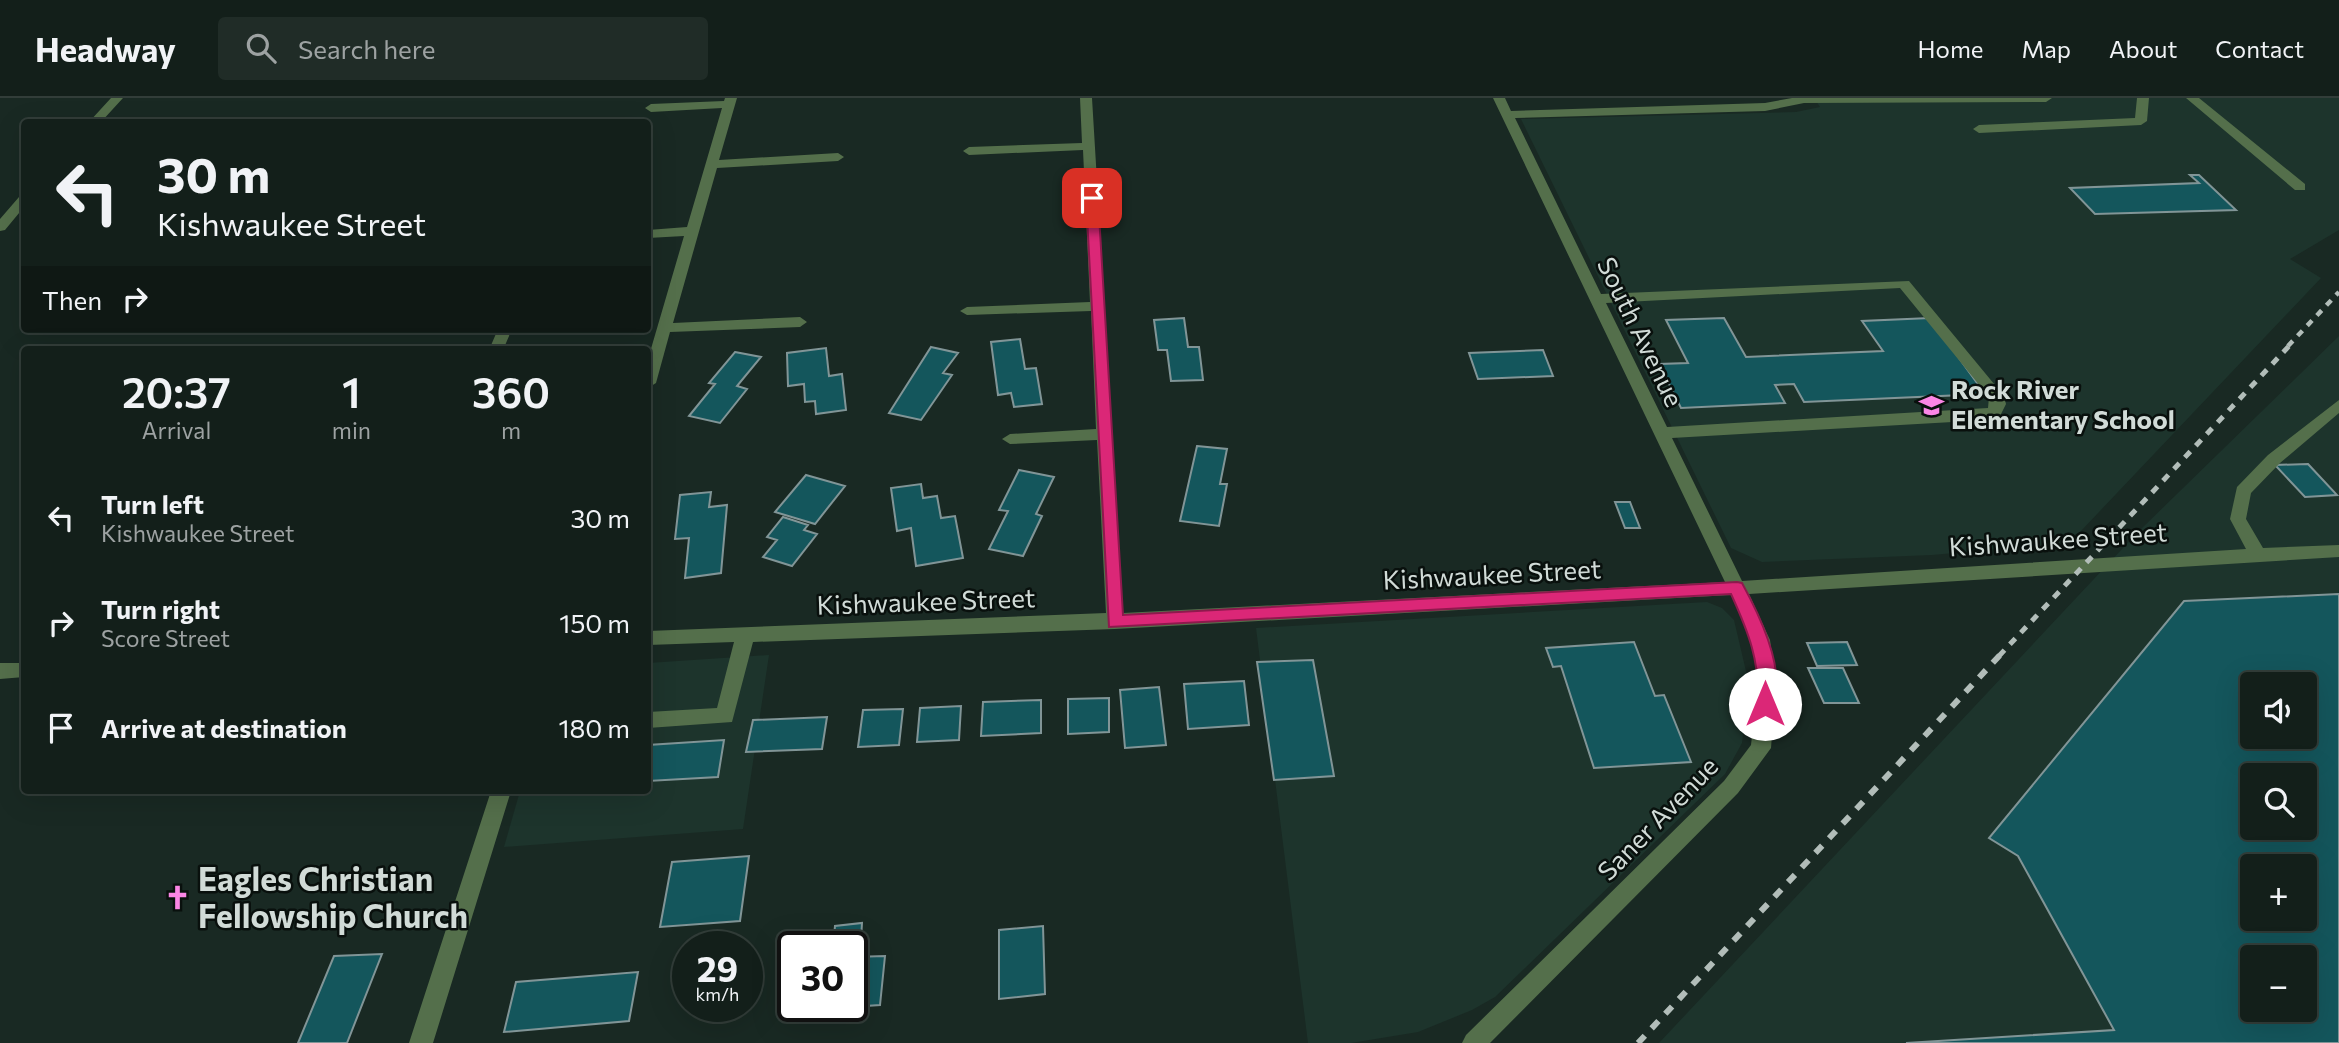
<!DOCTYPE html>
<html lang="en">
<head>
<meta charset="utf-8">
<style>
	:root { --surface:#131f1a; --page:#202c27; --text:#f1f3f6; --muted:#9da2a2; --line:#323d39 }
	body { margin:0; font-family:Commissioner,sans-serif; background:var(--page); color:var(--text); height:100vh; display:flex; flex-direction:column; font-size:26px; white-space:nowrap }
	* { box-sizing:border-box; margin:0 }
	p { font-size:23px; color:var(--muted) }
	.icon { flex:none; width:38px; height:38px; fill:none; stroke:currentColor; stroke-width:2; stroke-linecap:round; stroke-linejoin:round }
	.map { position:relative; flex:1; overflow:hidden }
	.panel { position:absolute; left:21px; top:248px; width:630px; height:448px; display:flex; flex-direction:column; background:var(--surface); border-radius:7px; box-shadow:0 7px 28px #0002,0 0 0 2px var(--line) }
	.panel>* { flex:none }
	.guide { position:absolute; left:21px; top:21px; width:630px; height:214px; border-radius:7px; box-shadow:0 7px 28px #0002,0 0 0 2px var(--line); background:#131f1a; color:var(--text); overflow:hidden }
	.tools { position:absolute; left:2240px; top:574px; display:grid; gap:14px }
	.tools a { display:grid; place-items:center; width:77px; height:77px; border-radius:7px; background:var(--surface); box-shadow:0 7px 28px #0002,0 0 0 2px var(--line); font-size:35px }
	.speed { position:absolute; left:672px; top:833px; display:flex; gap:14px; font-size:35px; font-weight:700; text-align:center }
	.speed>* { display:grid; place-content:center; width:91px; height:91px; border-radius:50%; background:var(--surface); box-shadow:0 7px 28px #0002,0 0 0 2px var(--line); line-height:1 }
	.speed small { font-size:18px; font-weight:400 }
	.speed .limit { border:4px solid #111; border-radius:10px; background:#fff; color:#111 }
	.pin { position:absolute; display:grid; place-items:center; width:60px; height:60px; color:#fff; margin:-30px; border-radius:14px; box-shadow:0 4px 10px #0006 }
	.me { position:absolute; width:77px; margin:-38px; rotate:0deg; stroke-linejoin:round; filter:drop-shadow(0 0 5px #0008) }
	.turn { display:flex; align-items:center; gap:24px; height:147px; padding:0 21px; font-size:32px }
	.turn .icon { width:91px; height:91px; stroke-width:2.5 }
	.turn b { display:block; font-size:49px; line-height:60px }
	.then { display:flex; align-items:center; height:66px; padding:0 21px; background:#0003; gap:14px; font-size:26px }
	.eta { display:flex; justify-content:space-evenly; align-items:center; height:119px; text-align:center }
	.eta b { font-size:42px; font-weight:600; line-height:49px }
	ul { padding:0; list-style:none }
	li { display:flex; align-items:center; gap:21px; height:105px; padding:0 21px }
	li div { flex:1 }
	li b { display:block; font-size:26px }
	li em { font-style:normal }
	header { display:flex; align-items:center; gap:42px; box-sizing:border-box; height:98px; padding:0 35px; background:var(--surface); border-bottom:2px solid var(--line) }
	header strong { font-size:33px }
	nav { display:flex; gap:38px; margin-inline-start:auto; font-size:24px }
	.search { width:490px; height:63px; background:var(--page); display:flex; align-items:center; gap:18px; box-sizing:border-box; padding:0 24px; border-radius:7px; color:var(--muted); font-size:26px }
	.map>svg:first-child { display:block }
</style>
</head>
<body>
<header>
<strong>Headway</strong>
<div class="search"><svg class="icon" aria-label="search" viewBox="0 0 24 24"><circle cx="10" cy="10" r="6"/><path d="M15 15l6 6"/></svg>Search here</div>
<nav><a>Home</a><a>Map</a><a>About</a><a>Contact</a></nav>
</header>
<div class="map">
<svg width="2339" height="945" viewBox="0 0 2339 945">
	<rect width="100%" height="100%" fill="#192923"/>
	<path fill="#1d342c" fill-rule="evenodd" d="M1814,0H2339V132L2290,161L2321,180L2080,434L2057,446L1932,457L1762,464L1731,450L1521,21L1796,14L1820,9Z
		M2339,238V945H1659L2138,434ZM2252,586H2305V639H2252ZM2252,677H2305V730H2252ZM2252,768H2305V821H2252ZM2252,859H2305V912H2252Z
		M1707,504L1722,510L1734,522L1749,586L1742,645L1725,676L1495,899L1472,912L1418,934L1351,945H1308L1256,530Z
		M769,557L743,731L504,749L520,693H648V565Z"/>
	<path fill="#14565c" stroke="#819597" stroke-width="2" fill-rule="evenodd" d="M2190,77H2199L2236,112L2095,116L2070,90L2199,85Z
		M1184,220L1188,249H1199L1203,282L1171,283L1167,252H1158L1154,222Z
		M1724,220L1746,259L1883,253L1862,223L1930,220L1985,296L1804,304L1794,286L1775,287L1785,305L1681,310L1659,266L1688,265L1666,222Z
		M1020,241L1025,271L1036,270L1042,306L1014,309L1011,295L998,297L991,244Z
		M931,249L958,255L943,275L952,277L921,322L889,315Z
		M826,250L829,278L842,276L846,312L816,316L815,303L805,304L804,286L788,288L787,255Z
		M1543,252L1553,278L1478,281L1469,255Z
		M735,254L761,259L737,288L747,291L720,325L689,318L715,286L709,285Z
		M1197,348L1227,351L1220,386H1227L1219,428L1180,423Z
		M2308,366L2337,397L2305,399L2275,367Z
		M1019,372L1054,379L1036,416L1042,418L1023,458L989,451L1008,413L999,412Z
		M806,377L845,388L815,426L775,414Z
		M921,386L923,400L937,398L941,420L955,418L963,460L916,468L911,430L897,433L891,390Z
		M711,394L709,409L727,407L721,475L685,480L689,440L675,441L680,397Z
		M1615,404H1630L1640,430H1625Z
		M783,419L808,427L804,432L817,436L792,468L763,459L777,442L767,439Z
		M2339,496V945H1906L2114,932L2018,758L1989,740L2184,503ZM2252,586H2305V639H2252ZM2252,677H2305V730H2252ZM2252,768H2305V821H2252ZM2252,859H2305V912H2252Z
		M1634,544L1655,598L1664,597L1691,664L1594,670L1561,568L1553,569L1546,550Z
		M1847,544L1857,567L1817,568L1807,545Z
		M1313,562L1334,678L1274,682L1257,564Z
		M1808,570H1843L1859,605H1824Z
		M1244,583L1249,627L1188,631L1184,586Z
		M1159,589L1166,647L1125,650L1120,592Z
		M1109,600V634L1068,636V601Z
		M1041,602V635L981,638L983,604Z
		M961,608L959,642L917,644L920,610Z
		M903,611L899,647L858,649L863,612Z
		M827,619L822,651L746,654L753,622Z
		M724,642L718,679L648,683V647Z
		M749,758L740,823L660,829L672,764Z
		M862,825L860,858H852V849H833L835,828Z
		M1043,828L1045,896L999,901V832Z
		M382,856L347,945H298L334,858Z
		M885,858L880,907L835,910L852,908V859Z
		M638,874L629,923L504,934L516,884Z"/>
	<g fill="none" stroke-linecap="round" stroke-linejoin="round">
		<path fill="#546f4b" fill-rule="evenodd" d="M111,0H123L101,24H89Z
			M725,0H737L719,62L838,55L844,59L838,63L717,70L673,225L800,219L807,224L800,229L670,234L656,285L648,290V261L684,138L648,140V132L687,129L722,10L651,14L645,10L651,6L724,3Z
			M1080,0H1092L1123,515L1725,484L1493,0H1505L1511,13L1765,5L1792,0H2052L2046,4L1804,5L1765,13L1515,20L1601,196L1909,183L2004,298L2006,306L2000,318L1970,323L1672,340L1742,483L2246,451L2230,421L2237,389L2268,357L2339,302V315L2280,365L2251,395L2246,421L2263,450L2339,447V459L1749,496L1770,542L1776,585L1771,650L1738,695L1490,945H1462L1466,937L1724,683L1751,647L1758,585L1752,542L1731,497L1115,531L753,544L732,624L648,630V614L717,610L734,544L648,547V533L1106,515L1097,342L1010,346L1002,341L1010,336L1096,331L1091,213L967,217L960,213L967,209L1090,204L1083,52L969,57L963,53L969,49L1082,45ZM1900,190L1989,299L1988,310L1667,329L1606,205Z
			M2137,0H2149L2147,23L2141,27L1979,35L1973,31L1979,27L2135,20Z
			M2186,0H2199L2305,86V92H2295Z
			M24,98V109L5,132L0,133V121L19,99Z
			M498,231H512L503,252H489Z
			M0,565H24V579L0,581Z
			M491,693H511L433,945H409Z"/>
		<path stroke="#b2bdb9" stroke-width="4.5" stroke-dasharray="7 7" stroke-linecap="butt" d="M2288,248L2339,194"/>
		<path stroke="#b2bdb9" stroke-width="5" stroke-dasharray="8 8" stroke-linecap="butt" d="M1999,558L2290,247"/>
		<path stroke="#b2bdb9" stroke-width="6" stroke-dasharray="10 10" stroke-linecap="butt" d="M1638,945L2001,556"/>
	</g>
	<path fill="#db2777" stroke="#8e194d" stroke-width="2" d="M1092,97L1098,100L1123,517L1737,484L1742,485C1759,516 1789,577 1771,611L1765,613L1757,606C1761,565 1748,533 1731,496L1109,529L1086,100Z"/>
	<defs>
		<symbol id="school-bare" viewBox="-9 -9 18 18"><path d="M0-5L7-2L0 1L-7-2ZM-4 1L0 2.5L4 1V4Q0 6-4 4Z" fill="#fb86e5" stroke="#09100d" stroke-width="2.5" paint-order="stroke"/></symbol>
		<symbol id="church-bare" viewBox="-9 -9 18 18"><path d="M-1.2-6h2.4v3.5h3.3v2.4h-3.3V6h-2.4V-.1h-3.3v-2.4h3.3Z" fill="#fb86e5" stroke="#09100d" stroke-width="2.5" paint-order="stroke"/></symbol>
	</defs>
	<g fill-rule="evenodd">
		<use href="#school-bare" x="1914" y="290" width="35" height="35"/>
		<use href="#church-bare" x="160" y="782" width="35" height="35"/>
	</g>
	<g text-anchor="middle" stroke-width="5" stroke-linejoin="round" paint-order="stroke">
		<g font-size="26" fill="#d1dbd7" stroke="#09100d">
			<text transform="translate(1640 234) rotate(64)" y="9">South Avenue</text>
			<text transform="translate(2058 442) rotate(-4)" y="9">Kishwaukee Street</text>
			<text transform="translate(1492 477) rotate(-3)" y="9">Kishwaukee Street</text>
			<text transform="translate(926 504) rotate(-2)" y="9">Kishwaukee Street</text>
			<text transform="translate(1658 721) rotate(-46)" y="9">Saner Avenue</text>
		</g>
		<g font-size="26" font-weight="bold" fill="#d1dbd7" stroke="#09100d" text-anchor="start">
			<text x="1951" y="301">Rock River<tspan x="1951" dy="30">Elementary School</tspan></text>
		</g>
		<g font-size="32" font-weight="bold" fill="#d1dbd7" stroke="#09100d" text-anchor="start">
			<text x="198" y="793">Eagles Christian<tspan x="198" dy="37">Fellowship Church</tspan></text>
		</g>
	</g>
</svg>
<div class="tools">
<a><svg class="icon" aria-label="sound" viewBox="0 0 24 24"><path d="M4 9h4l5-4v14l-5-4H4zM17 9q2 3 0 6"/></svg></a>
<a><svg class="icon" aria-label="search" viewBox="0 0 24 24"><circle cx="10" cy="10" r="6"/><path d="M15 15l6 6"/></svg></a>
<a>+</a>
<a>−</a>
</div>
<div class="speed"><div>29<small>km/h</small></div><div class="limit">30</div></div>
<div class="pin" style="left:1092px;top:100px;background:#d93025"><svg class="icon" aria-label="arrive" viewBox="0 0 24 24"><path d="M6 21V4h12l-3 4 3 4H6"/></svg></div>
<svg class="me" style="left:1765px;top:606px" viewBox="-20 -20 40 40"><circle r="19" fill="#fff"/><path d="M0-13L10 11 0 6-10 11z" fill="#db2777"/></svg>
<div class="guide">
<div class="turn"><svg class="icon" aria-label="left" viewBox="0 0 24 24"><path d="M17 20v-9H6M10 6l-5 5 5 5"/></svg><div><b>30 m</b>Kishwaukee Street</div></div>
<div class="then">Then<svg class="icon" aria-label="right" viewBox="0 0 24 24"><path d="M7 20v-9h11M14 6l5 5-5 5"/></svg></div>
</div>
<section class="panel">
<div class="eta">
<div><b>20:37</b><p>Arrival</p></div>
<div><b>1</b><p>min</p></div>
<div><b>360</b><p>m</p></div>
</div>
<ul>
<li><svg class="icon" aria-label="left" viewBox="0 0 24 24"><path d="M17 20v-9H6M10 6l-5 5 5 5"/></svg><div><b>Turn left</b><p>Kishwaukee Street</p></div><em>30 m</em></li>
<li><svg class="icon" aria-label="right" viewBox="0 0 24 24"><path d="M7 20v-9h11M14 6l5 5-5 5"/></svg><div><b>Turn right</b><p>Score Street</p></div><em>150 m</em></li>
<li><svg class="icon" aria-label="arrive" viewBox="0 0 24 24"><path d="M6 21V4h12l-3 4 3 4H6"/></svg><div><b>Arrive at destination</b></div><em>180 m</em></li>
</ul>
</section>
</div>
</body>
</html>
